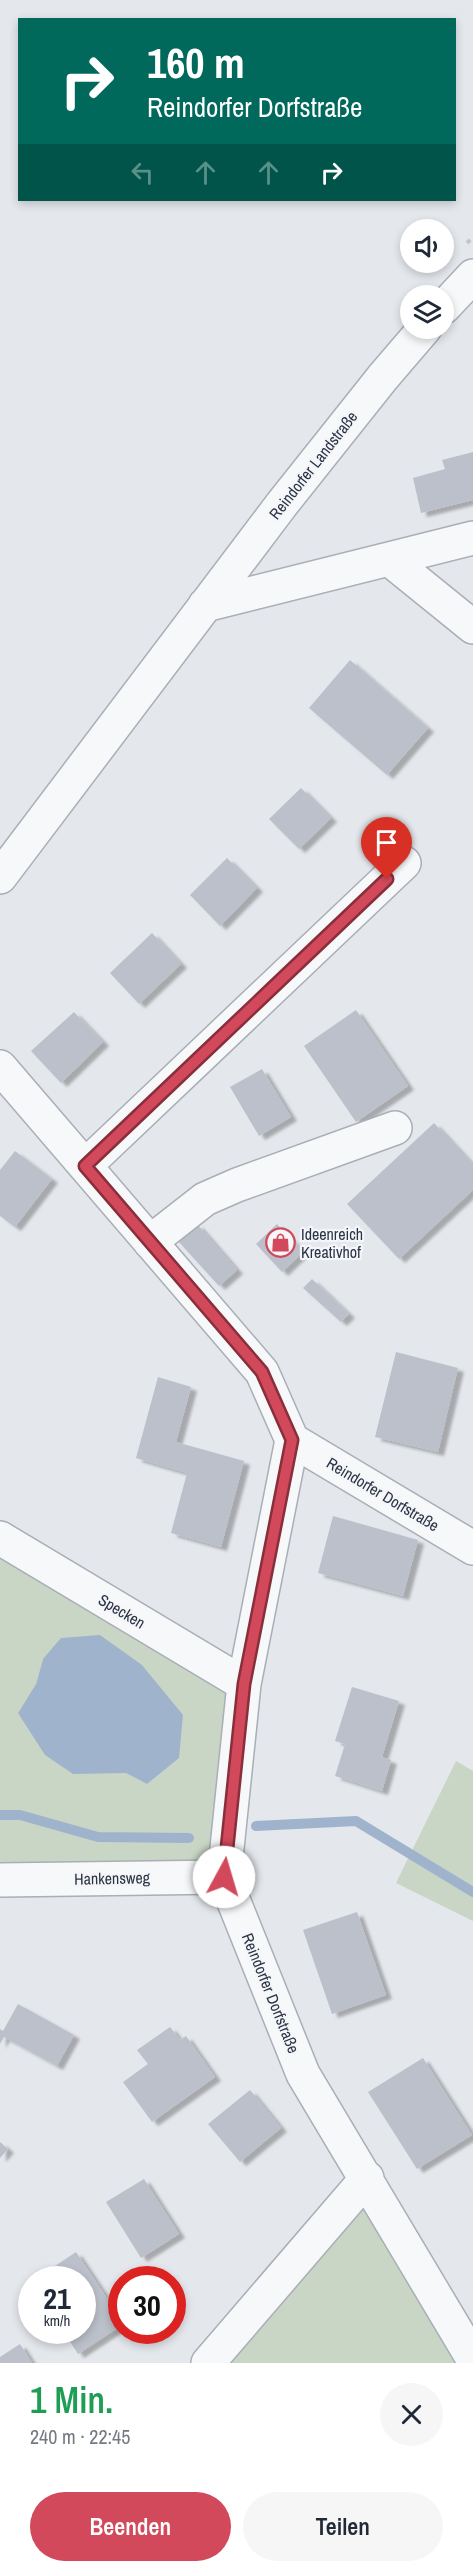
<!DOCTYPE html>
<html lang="de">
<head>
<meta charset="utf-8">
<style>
	:root { --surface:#fff; --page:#f6f6f7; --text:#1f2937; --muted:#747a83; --accent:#d1495b }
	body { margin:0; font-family:"Archivo Narrow",sans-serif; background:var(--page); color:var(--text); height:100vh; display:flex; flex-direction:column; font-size:22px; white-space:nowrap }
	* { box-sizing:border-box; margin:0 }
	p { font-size:20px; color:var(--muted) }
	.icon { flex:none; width:33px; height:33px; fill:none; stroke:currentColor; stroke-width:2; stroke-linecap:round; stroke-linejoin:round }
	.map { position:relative; height:2363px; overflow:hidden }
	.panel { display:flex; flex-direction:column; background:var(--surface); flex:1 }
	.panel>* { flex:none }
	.hud { position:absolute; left:18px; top:18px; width:438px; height:183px; border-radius:0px; box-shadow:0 3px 9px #0003; background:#00695c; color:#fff; overflow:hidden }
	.buttons { position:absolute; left:400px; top:219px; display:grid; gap:12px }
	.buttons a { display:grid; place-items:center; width:54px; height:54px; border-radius:50%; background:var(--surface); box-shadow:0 3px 9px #0003; font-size:30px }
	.speed { position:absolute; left:18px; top:2266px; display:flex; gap:12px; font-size:30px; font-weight:700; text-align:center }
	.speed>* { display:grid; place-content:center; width:78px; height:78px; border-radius:50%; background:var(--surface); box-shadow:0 3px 9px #0003; line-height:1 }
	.speed small { font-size:15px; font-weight:400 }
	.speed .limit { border:9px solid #d22; background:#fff; color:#111 }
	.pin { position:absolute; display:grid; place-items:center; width:51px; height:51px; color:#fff; margin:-62px -26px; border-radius:50% 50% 50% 0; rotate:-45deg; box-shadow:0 0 6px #0007 }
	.pin .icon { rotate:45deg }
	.me { position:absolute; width:66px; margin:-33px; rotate:6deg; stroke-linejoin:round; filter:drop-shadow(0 0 4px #0008) }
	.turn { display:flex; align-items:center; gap:21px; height:126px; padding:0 30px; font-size:27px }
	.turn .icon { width:78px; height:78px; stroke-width:2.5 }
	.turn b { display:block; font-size:42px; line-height:51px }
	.lanes { display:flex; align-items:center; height:57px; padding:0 30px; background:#0003; justify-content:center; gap:30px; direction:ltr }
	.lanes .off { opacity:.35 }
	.round { display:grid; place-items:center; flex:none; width:63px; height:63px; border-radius:32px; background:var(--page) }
	.headline { display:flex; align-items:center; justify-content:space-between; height:102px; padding:0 30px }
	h1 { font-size:36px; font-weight:600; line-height:45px; color:#1e9e55 }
	.cta { display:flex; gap:12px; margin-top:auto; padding:12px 30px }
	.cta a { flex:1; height:69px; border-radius:36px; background:var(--accent); color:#fff; font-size:24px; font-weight:600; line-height:69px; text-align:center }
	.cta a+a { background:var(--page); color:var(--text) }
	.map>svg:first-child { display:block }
</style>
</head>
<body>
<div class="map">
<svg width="473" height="2363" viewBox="0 0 473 2363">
	<defs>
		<filter id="shadow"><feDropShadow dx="6" dy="4" stdDeviation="1.5" flood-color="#0004"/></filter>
	</defs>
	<rect width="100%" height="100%" fill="#e4e7ec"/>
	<path fill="#c9d6c5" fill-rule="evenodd" d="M0,1544L238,1686L220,1870L0,1873ZM43,1659L147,1784L18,1713L36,1684Z
		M456,1761L473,1771V1921L396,1883Z
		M367,2178L473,2363H208Z"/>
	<path fill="#9fb4cc" d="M100,1635L142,1665L183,1715L179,1758L147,1784L126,1773L73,1774L45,1755L18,1713L36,1684L43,1659L61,1638Z"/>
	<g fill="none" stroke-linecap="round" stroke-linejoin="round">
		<path stroke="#9fb4cc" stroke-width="10" d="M0,1815H20L98,1837L189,1838
			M256,1826L356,1821L473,1892"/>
	</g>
	<path fill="#bbc0ca" filter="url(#shadow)" d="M473,452V500L421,513L413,478L445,469L442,460Z
		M350,660L428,728L387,775L309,708Z
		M301,788L331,818L299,849L269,819Z
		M227,858L257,888L220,926L190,895Z
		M152,933L181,964L139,1004L110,973Z
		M356,1010L408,1086L356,1122L304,1046Z
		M74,1012L103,1042L61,1083L31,1051Z
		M262,1069L291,1117L259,1136L230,1087Z
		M434,1123L473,1165V1190L399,1259L347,1204Z
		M15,1151L52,1179L15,1227L0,1216V1170Z
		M197,1224L237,1270L219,1286L178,1241Z
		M277,1224L303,1252L282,1272L256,1244Z
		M312,1279L349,1314L341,1322L303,1288Z
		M396,1352L458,1368L438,1452L375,1437Z
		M158,1377L191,1387L176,1442L244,1461L221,1547L171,1533L187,1473L136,1458Z
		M333,1516L418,1540L403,1596L318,1573Z
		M352,1687L399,1701L382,1757L391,1760L382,1791L335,1776L345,1744L335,1741Z
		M357,1912L386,1995L332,2014L303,1930Z
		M18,2004L74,2035L57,2066L4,2037L0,2044V2029L3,2031Z
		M170,2027L180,2040L186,2036L215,2077L152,2122L123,2082L148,2064L137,2050Z
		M423,2058L472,2135L417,2169L368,2092Z
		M250,2090L281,2128L240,2162L208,2124Z
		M0,2142L8,2149L0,2158Z
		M144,2179L179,2234L141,2258L106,2202Z
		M76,2252L122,2321V2325L78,2354L63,2331H82V2280H34Z
		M20,2344L32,2363H0V2357Z"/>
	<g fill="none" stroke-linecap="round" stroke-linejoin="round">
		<defs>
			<path id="minor" d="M444,307L473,276
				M389,559L473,627
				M205,605L473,538
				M0,877L282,504L383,377L425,328
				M0,1067L262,1372L292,1440L244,1684L224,1877L303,2074L473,2359
				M85,1166L404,863
				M150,1242L205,1199L237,1185L395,1128
				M292,1440L473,1548
				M0,1538L244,1684
				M0,1880L224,1877
				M208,2363L367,2178"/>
		</defs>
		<use href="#minor" stroke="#a9aeb7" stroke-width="36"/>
		<path stroke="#c2c5cb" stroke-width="4" stroke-dasharray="4.5 4.5" stroke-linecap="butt" d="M467,243L473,237"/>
		<use href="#minor" stroke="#f7f8fa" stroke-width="33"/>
	</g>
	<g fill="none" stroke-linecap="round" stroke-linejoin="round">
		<defs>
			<path id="route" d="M224,1877L244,1684L292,1440L262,1372L85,1166L387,879"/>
		</defs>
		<use href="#route" stroke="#882f3b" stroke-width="15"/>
		<use href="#route" stroke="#d1495b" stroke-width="10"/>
	</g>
	<defs>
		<symbol id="shop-ring" viewBox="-11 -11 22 22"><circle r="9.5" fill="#f4f6f9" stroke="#d1495b" stroke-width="1.5"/><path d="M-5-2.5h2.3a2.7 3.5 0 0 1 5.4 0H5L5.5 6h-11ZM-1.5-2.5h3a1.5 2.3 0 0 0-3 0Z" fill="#d1495b"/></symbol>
	</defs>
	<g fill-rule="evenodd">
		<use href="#shop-ring" x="264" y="1226" width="33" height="33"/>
	</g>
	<g text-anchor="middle" stroke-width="4.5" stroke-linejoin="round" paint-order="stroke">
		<g font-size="16" fill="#2b3445" stroke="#f4f6f9">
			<text transform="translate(313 465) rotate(-52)" y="6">Reindorfer Landstraße</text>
			<text transform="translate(383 1494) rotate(31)" y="6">Reindorfer Dorfstraße</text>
			<text transform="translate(122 1611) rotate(31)" y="6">Specken</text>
			<text transform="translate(112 1878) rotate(-1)" y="6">Hankensweg</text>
			<text transform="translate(271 1993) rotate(68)" y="6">Reindorfer Dorfstraße</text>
		</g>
		<g font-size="16" fill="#2b3445" stroke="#f4f6f9" text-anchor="start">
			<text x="301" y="1240">Ideenreich<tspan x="301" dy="18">Kreativhof</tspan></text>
		</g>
	</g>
</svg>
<div class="buttons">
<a><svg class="icon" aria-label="sound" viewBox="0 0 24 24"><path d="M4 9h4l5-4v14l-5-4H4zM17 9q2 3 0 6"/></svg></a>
<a><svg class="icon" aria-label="layers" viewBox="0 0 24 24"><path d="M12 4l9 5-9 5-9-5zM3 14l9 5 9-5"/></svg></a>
</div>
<div class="speed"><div>21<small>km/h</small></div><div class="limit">30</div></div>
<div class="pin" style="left:387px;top:879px;background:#d93025"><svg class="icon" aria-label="arrive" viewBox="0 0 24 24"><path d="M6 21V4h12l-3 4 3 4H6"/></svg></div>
<svg class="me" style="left:224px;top:1877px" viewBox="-20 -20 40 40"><circle r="19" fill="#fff"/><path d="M0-13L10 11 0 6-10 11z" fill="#d1495b"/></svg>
<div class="hud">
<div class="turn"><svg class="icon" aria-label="right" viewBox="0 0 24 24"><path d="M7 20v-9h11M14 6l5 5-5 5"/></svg><div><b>160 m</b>Reindorfer Dorfstraße</div></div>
<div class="lanes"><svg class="icon off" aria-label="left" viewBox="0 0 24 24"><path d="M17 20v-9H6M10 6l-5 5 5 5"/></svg><svg class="icon off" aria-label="ahead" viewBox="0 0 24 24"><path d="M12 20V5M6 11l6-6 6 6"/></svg><svg class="icon off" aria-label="ahead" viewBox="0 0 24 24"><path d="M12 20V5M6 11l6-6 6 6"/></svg><svg class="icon" aria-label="right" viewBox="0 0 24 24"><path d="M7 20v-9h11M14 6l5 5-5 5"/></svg></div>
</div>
</div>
<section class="panel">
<div class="headline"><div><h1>1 Min.</h1><p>240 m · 22:45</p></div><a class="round"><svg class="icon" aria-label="close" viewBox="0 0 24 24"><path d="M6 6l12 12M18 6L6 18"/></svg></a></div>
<div class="cta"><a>Beenden</a><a>Teilen</a></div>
</section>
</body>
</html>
